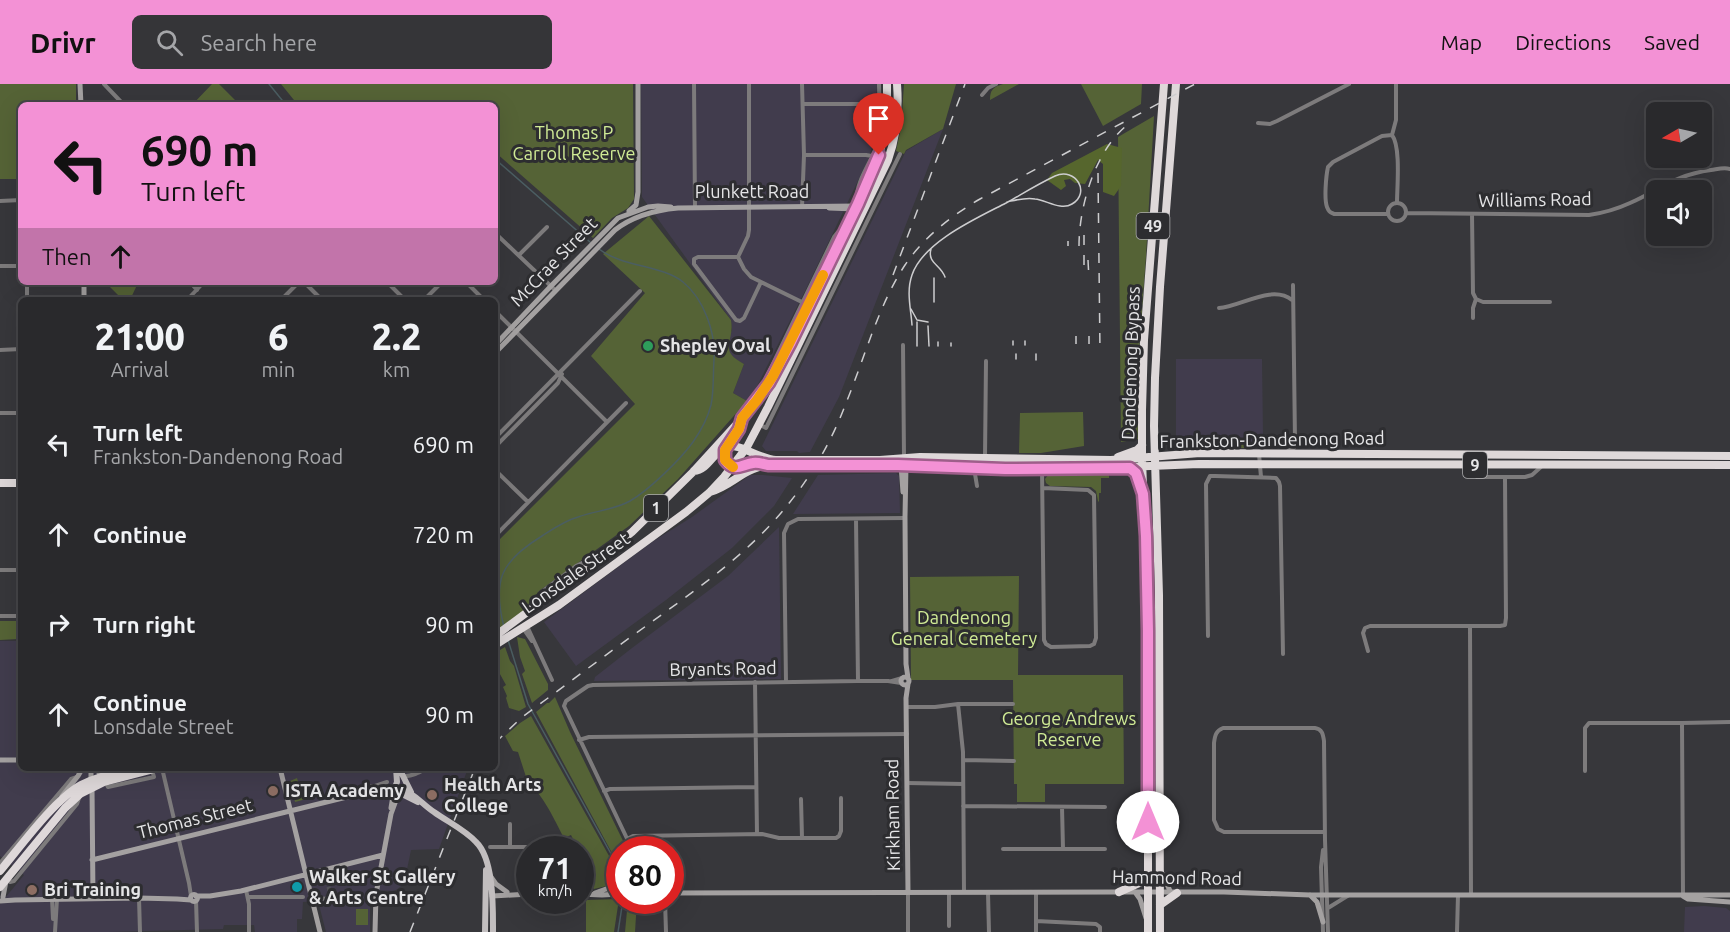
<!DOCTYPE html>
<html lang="en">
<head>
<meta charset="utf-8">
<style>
	:root { --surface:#29292c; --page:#353538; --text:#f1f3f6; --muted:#a5a6a9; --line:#454548; --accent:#f391d5 }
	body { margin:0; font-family:Ubuntu,sans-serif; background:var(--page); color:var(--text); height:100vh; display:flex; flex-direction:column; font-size:22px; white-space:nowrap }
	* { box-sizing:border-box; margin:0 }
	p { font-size:20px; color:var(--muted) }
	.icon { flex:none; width:33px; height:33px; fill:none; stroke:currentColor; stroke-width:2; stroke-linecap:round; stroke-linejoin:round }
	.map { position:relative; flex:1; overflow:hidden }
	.details { position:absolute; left:18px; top:213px; width:480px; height:474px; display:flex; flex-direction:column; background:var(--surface); border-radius:9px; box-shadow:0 6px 24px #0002,0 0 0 2px var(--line) }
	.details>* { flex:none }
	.banner { position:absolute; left:18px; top:18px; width:480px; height:183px; border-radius:9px; box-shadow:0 6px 24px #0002,0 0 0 2px var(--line); background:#f391d5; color:#111; overflow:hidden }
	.needle { width:39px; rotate:261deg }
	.fabs { position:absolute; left:1646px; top:18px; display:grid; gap:12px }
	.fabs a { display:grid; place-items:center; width:66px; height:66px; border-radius:9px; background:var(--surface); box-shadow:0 6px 24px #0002,0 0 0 2px var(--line); font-size:30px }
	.speed { position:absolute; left:516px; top:752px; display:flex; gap:12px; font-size:30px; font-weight:700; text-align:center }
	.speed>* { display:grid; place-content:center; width:78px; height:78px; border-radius:50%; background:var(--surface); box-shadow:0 6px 24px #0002,0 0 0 2px var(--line); line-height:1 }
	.speed small { font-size:15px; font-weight:400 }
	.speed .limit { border:9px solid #d22; background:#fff; color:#111 }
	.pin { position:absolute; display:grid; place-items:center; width:51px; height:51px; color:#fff; margin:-62px -26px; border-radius:50% 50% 50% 0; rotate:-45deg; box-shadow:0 0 6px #0007 }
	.pin .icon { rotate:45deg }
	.me { position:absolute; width:66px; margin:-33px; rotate:0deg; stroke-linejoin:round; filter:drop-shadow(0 0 4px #0008) }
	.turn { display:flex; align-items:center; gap:21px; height:126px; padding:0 24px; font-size:27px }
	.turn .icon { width:78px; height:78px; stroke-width:2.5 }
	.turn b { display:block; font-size:42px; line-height:51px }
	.then { display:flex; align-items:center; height:57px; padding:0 24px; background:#0003; gap:12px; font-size:22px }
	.eta { display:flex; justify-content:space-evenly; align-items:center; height:102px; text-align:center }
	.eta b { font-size:36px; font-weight:800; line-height:42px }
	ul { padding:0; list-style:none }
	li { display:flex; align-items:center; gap:18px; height:90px; padding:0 24px }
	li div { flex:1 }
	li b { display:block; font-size:22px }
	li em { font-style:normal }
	header { display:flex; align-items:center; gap:36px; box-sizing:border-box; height:84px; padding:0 30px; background:var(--accent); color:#111 }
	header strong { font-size:28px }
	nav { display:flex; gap:33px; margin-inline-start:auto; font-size:21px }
	.search { width:420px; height:54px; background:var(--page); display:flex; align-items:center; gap:15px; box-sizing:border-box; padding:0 21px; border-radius:9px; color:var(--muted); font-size:22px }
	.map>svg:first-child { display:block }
</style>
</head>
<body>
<header>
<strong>Drivr</strong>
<div class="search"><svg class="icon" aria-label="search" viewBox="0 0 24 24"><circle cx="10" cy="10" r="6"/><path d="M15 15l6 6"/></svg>Search here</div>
<nav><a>Map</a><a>Directions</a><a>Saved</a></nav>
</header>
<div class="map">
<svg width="1730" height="848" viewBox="0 0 1730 848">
	<rect width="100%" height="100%" fill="#37373b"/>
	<path fill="#413c4d" d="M641,0H877L875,53L868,76L806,205L753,310L747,317L733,309L744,280L732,274L730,270L728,264L729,253L732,246L731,236L642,113Z
		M943,45L839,313L810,368L799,369L797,367H766L762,362L906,67Z
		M1176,275H1262L1263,351L1255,350L1252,359L1176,360Z
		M896,389L899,392L900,429L793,430L818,391Z
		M750,391H763L792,394L774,422L732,464L666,516L576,582L544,538L652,458L692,433Z
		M779,443L781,595L594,597L595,593L632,564L728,492Z
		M0,557H18L21,558V684H468L439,765L411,766L404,800L396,806L392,807L372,806L370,817V848H326L318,817L303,818L302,835H297V848H255L254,841H224L223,845L109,848H0V820L24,791L0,772Z
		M1704,822L1726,824L1730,827V848H1684L1685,823Z"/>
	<path fill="#556336" d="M0,0H76V21H21V95H0Z
		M212,0H219L238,19L236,21H192Z
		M281,0H633L634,115L628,124L612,134L593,154L495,68V21H298Z
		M904,0H956L943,45L906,66L904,70L896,67L901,44Z
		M1003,0H1019L990,16C990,6 993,3 1003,0Z
		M1081,0H1142L1141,20L1103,42Z
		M1154,32L1146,172L1137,292L1138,355L1121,358L1118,53Z
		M649,132L731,236C735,258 717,266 744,280L733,309L747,317L678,395L629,442L539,507L522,528L495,547V460L635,320L591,272L645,209L603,170Z
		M105,198H134L137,201L130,216H123Z
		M1083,328L1084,362L1041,369H1019L1020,329Z
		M1185,357L1186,360L1252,359L1254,357L1257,360L1252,364H1214L1190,366L1185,363L1184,358Z
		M1096,387L1098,389C1105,385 1125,385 1134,389L1132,391H1109V394H1101V409H1099V418L1098,417L1096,407L1091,403L1050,402L1046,399L1045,395L1049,390H1065Z
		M1019,492L1018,591H1123L1124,700H1045V718H1017V700H1014L1013,596H911L910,493Z
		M0,537H21V557L18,555L0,556Z
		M517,553L525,555L548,600V606L532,619L522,590L525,587L520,573Z
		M505,563L510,577L514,582L526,623L519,627L509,624L506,614L507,612L503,603L506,601L495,581V569Z
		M555,613L570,648L627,765H620L619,782L536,628L547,619H549Z
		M531,632L613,779L618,789L619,799L594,805L588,799L593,797L581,771L580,765H578L571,751L564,754C555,737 543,710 528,699L518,668L513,667L505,652L520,639Z
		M297,694L300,705L307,703L310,714L295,718L290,697Z
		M619,815L614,848H586V816Z
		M628,816H637L635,848H625Z
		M356,825H368V841H356Z"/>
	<path fill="#56662d" d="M1107,60L1122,64L1121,102L1114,112L1103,108V80L1098,76L1085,100L1075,99L1070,95L1064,96L1066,102L1061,106L1047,96L1052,89Z"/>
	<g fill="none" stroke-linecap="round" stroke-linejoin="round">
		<path stroke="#4b5e62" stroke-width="1.5" d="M269,0L286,21
			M495,75L590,158
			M504,543C492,496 501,477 542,452C553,445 564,437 578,433C594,427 614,426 630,417C649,406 680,376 693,358C700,348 708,333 711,321C714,307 713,290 714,276C716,249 704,215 683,198C662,181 622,183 599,165
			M508,556L528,620L620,786
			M618,848L623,816"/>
		<path stroke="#515155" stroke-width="4" stroke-dasharray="4 2" stroke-linecap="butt" d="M326,791L330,810"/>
		<path stroke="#7d7b7c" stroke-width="4" d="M104,0L124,21
			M694,0L695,124
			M749,0V146L748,152L738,173L744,185L751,193L808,221
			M982,11L988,4L996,0
			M803,20H879
			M1258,39L1270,40L1277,37L1349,0
			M1392,51L1396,36V0
			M804,71H866L872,72
			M857,116C855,98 873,76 878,58C882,40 879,19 879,0
			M0,117L21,116
			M1388 128a9 9 0 1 1 18 0a9 9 0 1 1-18 0Z
			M802,123L804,71L802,0
			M1406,129L1589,131C1603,129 1617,125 1630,119C1661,105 1675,91 1711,86C1718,85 1724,83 1730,85
			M1388,130H1334C1330,128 1329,128 1327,123C1324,115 1326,92 1328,83L1333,78L1382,52L1392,51C1401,63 1397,103 1397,119
			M1472,130L1473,209L1476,215L1483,218H1550
			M495,149L555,206
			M519,171L547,143
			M738,173H698L694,175V180L736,236L740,237L744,234L761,198
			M0,182H21
			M27,198V216
			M190,198L197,206
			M304,198L322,216
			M387,198L405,216
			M466,198L484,216
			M187,216L204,198
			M281,216L299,198
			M424,216L442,198
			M1219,224C1240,223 1272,200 1292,216
			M495,227L607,338
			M1473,234V224L1476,215
			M903,261L904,374
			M0,266L21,265
			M762,305L768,290L834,153L838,148L844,145
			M0,329H21
			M759,340L766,344L900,70
			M495,354L640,207
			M495,363L558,299L562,290
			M1288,367L1294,364L1295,357L1293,201
			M1259,370L1261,393
			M985,373L986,277
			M1466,382L1477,393H1525L1532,391L1542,382
			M974,384L977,402
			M1042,385L1044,556L1046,560L1051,563L1090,562L1094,560L1096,554L1094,411L1088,406L1043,404
			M495,386L528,418
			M856,435L858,597
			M495,452L626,319
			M0,486H21
			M539,519L540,509L576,482L582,479L590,481
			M0,532H21
			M527,542L552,596
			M1470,542L1471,810
			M523,544L532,557
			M1208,552L1206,400L1210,392H1215L1276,394L1279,398L1280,402L1283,570
			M1368,567L1363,549L1365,544L1370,542H1500L1505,541L1506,534L1505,394
			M892,597L902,594
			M755,598L757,750
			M786,598L784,449L788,440L798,435L905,434
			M958,620L963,668L964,808
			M906,623H935L958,620H1013
			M579,656L589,653L907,650
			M963,676L1014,677
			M162,684L189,799L191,812
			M174,684L175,687L186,684
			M1585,687V644L1589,639H1682
			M106,691L104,685L107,684
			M404,692C412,693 420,688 427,684
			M106,699L108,703L154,693L152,686
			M907,699L963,700
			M372,703L387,698
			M604,707L610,705L756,703
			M801,715L802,754
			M963,722L1105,723
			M1062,723L1063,765
			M510,740V763
			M1324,748H1224L1218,745L1214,736V659C1215,651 1216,647 1223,644H1315C1322,645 1323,650 1324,657L1325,756L1328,848
			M627,755L633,752L762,750L779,754H836L839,752L841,747V714
			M490,763H565L569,765
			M632,765L564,622L566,617L588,602L593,601L858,597H888L901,599
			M1003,765H1105
			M1323,766L1321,783L1323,848
			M0,779L71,695L77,693
			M580,788L589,810
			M6,796L10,798L14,797L77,720L80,711
			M246,806L249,820V848
			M908,808V848
			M988,809L989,848
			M1036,809V848
			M1683,811L1682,639L1730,638
			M248,813H303
			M139,814L140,848
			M52,815L53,835
			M312,815L346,814
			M196,816L197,848
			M665,816L666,848
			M1328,824L1349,811
			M1036,837L1096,840L1100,843V848
			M949,842V808
			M55,848L57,815
			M1457,848L1458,811"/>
		<path stroke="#a4a1a1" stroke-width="5" d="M80,0L81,21
			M829,124L855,125
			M629,127L636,121L638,108V0
			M84,198V216
			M495,261L551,202L618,134L648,123L658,122L671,123
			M495,269L615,146C633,132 656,126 678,124L857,122
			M901,381L903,408
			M906,381L905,433L906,580L908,594
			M901 597a4 4 0 1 1 8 0a4 4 0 1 1-8 0Z
			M908,600L906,614L908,808
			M0,676H21
			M91,684V696
			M96,684L102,693
			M280,684L320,848
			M369.5 706a3.5 3.5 0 1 1 7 0a3.5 3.5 0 1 1-7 0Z
			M92,703L93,815
			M375,709L394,706L391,724
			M62,712L78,692L82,685
			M92,776L363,709L373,710
			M1161,787L1171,809
			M491,793L496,800L507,808
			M1135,808L1140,815L1146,834
			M595,809L606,805H620
			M670,809L1119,808H1224L1310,811H1730
			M580,810L602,811L620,810
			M190.5 814a3.5 3.5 0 1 1 7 0a3.5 3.5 0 1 1-7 0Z
			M1310,811L1317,818L1323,838
			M196,812H210L241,807L383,771
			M492,812L530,810
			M1683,812L1688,815L1730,818
			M3,813L6,797
			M0,817L15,816L139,814L177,815L191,816
			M375,848L376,810L391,730L399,708"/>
		<path stroke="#c2bebf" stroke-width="6" d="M396,684L397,698L394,706L418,718
			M399,684L411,708
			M400,704C413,708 423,721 434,728C448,738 465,746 476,758C494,775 493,824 493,848
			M485,848L486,786"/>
		<path stroke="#ded8d9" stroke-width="8" d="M740,339C737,351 717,367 727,379C731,383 736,384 741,383C746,382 750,380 755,379
			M1118,373L1137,366L1142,361
			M876,381L1005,385H1077L1199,380L1730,381
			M694,387C709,386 714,365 729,362C740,360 762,376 776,376H880L920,373L1111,376L1200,369L1730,372
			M0,399H21
			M710,408C738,399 743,381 777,381
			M495,552L591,481L632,448L694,387L746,330L763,308L790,260L858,120L879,71L887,38V0
			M495,561L559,521L686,428L710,408L724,393L747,363L768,323L888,76C897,51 899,27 897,0
			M0,787C21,762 54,716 81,701C94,694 108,691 122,688
			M0,803L65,724L80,710L104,698L158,684
			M1119,808L1148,795
			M1160,821L1177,809
			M1148,848V547L1142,374V326L1144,256L1164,0
			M1160,848L1159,511L1154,342L1155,294L1160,203L1176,0"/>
		<path stroke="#cdcdcf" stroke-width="1.5" d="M931,165C927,179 941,181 945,193
			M934,194V218
			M911,225L917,236L928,238
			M917,238V262
			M912,241C911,225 906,208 912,191C923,158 977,134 1006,119C1022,110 1038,100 1055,92C1076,83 1091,109 1072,120C1061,127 1046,116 1035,115C1026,113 1016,116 1007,118
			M928,242L929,262
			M1013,257V261
			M1025,257V261
			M938,258V262
			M951,259V262
			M1016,270V275
			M1036,270V276"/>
		<path stroke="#cdcdcf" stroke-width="1.5" stroke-dasharray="10 10" stroke-linecap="butt" d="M1098,89L1100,269
			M1084,151V181
			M1068,157V162
			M1079,162C1079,122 1095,68 1126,42
			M1088,176L1089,196
			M893,191L965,0
			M1076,252V260
			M1089,252V260
			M495,659L521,634C563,603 604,572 646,542C697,505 751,468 790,418C814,388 833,354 846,319C865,273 878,222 905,181C924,153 951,132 980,115L1195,0
			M410,848L475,684"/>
	</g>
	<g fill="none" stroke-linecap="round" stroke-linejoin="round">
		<defs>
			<path id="route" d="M879,71L858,120L790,260L769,299L742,334L739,345L725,366V376C735,389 740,381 753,379C758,378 763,380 768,381H898L1005,385L1130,384L1136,389L1143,410L1146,452L1148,547V738"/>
		</defs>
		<use href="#route" stroke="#9e5e8a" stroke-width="15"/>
		<use href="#route" stroke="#f391d5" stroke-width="10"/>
		<path stroke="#f59e0b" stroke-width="10" d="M733,383L725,376V366L739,345L742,334L757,316L773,292L823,191"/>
	</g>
	<circle fill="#2e9e5b" stroke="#2d2d30" stroke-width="2" cx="648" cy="262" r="6"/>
	<g fill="#8d6e63" stroke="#2d2d30" stroke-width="2">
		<circle cx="273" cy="707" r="6"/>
		<circle cx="432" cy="711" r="6"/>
		<circle cx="32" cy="806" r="6"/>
	</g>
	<circle fill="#0f9aa8" stroke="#2d2d30" stroke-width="2" cx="297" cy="803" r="6"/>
	<g text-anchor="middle" stroke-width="6" stroke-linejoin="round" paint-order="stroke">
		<g fill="#2d2d30" stroke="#aeaeb0" stroke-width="1.5">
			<rect x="1136.5" y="129" width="33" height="26" rx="4.5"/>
			<rect x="1463" y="368" width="24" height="26" rx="4.5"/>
			<rect x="644" y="411" width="24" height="26" rx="4.5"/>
		</g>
		<g font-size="16" font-weight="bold" fill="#e5e5e7">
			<text x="1153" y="148">49</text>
			<text x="1475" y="387">9</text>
			<text x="656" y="430">1</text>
		</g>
		<g font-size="18" fill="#d0eb95" stroke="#2d2d30">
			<text x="574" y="55">Thomas P<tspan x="574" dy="21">Carroll Reserve</tspan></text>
			<text x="964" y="540">Dandenong<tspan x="964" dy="21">General Cemetery</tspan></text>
			<text x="1069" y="641">George Andrews<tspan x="1069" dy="21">Reserve</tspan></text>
		</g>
		<g font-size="18" fill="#e5e5e7" stroke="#2d2d30">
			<text x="752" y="114">Plunkett Road</text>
			<text transform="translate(1535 116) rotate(-1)" y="6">Williams Road</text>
			<text transform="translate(554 178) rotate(-46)" y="6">McCrae Street</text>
			<text transform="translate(1131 279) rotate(-88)" y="6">Dandenong Bypass</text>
			<text transform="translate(1272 356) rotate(-1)" y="6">Frankston-Dandenong Road</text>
			<text transform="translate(576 489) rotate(-35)" y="6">Lonsdale Street</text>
			<text transform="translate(723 585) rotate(-1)" y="6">Bryants Road</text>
			<text transform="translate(893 731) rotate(-91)" y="6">Kirkham Road</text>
			<text transform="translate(195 735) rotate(-14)" y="6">Thomas Street</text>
			<text transform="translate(1177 794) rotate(1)" y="6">Hammond Road</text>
		</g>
		<g font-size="18" font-weight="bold" fill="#e5e5e7" stroke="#2d2d30" text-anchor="start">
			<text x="660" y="268">Shepley Oval</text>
			<text x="444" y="707">Health Arts<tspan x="444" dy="21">College</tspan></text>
			<text x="285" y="713">ISTA Academy</text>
			<text x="309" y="799">Walker St Gallery<tspan x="309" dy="21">&amp; Arts Centre</tspan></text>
			<text x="44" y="812">Bri Training</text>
		</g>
	</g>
</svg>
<div class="fabs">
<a><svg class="needle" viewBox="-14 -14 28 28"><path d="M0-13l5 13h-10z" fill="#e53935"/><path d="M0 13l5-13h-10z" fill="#a5a6a9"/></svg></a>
<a><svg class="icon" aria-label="sound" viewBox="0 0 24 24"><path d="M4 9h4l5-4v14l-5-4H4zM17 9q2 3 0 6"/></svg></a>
</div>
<div class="speed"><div>71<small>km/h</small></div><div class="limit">80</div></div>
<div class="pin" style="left:879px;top:71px;background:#d93025"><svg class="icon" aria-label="arrive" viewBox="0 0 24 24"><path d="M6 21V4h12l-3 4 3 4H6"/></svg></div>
<svg class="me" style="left:1148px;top:738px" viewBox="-20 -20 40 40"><circle r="19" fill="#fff"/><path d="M0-13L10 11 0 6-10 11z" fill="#f391d5"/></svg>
<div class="banner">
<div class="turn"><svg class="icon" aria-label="left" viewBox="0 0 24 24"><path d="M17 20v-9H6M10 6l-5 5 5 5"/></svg><div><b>690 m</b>Turn left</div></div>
<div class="then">Then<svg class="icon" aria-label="ahead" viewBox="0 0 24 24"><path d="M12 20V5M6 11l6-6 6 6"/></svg></div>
</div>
<section class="details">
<div class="eta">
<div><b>21:00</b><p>Arrival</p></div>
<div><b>6</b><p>min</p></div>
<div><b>2.2</b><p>km</p></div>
</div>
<ul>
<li><svg class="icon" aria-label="left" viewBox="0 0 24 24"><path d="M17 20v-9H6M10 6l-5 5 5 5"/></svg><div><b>Turn left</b><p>Frankston-Dandenong Road</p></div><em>690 m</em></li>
<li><svg class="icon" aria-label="ahead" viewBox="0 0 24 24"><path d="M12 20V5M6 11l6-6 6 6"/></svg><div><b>Continue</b></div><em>720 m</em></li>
<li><svg class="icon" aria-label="right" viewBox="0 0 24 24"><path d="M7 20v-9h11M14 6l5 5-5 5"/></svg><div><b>Turn right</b></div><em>90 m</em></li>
<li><svg class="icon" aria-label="ahead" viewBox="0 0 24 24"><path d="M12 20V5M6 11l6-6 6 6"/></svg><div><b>Continue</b><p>Lonsdale Street</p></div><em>90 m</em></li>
</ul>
</section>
</div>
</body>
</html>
